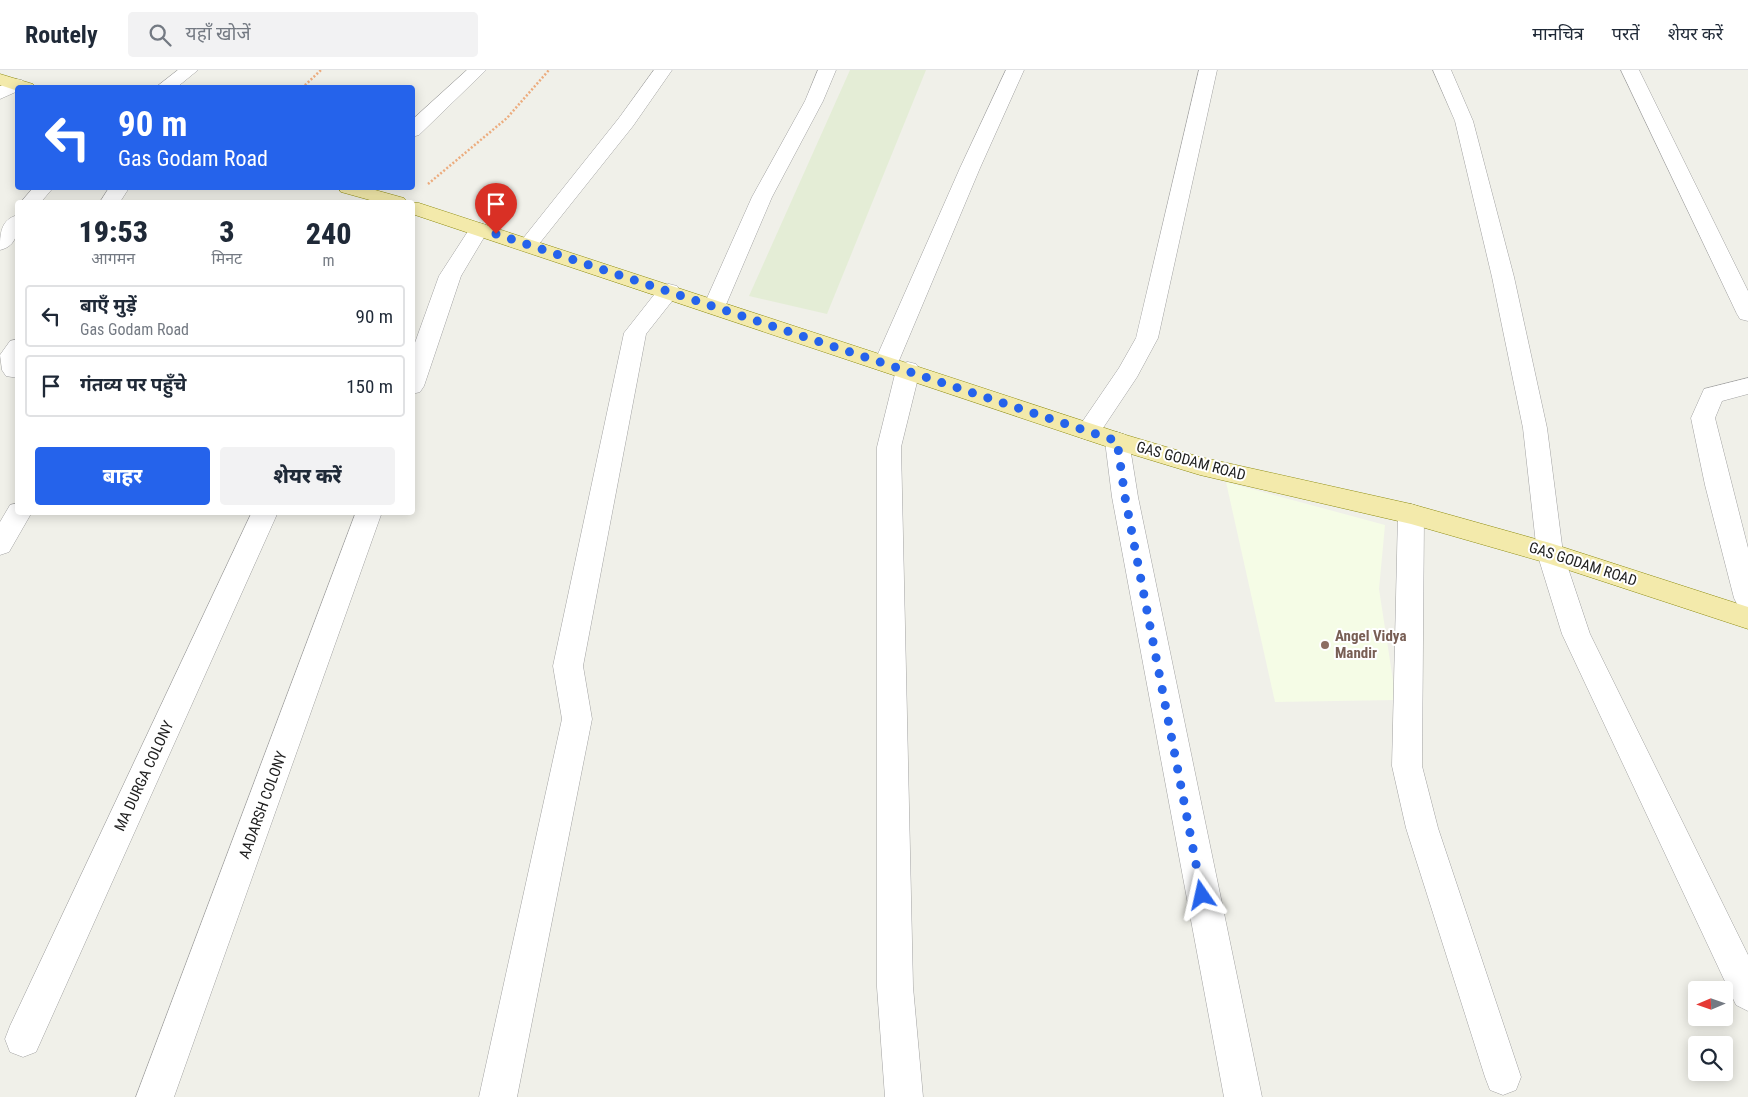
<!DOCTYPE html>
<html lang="hi">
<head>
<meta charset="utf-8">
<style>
	:root { --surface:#fff; --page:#f2f2f3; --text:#1f2937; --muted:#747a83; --line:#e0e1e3; --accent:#2563eb }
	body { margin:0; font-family:"Roboto Condensed","Noto Sans Devanagari",sans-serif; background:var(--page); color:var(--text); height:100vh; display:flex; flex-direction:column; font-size:19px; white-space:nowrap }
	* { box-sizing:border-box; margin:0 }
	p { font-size:16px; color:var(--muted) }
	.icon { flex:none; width:28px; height:28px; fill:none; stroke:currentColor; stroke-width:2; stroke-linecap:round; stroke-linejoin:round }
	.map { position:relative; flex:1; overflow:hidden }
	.details { position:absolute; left:15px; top:130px; width:400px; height:315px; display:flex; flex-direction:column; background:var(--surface); border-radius:5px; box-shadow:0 2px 12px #0003 }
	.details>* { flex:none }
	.banner { position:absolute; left:15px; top:15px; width:400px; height:105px; border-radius:5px; box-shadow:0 2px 12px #0003; background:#2563eb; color:#fff; overflow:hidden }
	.needle { width:32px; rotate:268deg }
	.fabs { position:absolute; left:1688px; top:911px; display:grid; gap:10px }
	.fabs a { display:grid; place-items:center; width:45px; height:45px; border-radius:5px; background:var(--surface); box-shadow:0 2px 12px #0003; font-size:25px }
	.pin { position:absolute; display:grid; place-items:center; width:42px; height:42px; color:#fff; margin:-51px -21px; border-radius:50% 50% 50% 0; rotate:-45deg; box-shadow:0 0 5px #0007 }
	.pin .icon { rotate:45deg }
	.me { position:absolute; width:55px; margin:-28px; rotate:349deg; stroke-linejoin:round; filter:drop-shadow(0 0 4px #0008) }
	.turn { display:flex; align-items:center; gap:18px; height:105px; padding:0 20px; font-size:22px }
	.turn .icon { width:65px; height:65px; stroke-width:2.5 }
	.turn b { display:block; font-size:35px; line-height:42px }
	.eta { display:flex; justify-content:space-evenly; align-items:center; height:85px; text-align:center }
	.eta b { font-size:30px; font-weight:800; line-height:35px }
	.cta { display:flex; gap:10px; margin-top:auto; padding:10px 20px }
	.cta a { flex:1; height:58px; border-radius:5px; background:var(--accent); color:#fff; font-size:20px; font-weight:800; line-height:58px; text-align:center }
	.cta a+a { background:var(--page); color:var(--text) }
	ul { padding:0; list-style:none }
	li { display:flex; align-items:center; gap:15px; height:62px; margin:0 10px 8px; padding:0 10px; border:2px solid var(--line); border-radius:5px }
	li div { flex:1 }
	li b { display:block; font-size:19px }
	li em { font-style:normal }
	header { display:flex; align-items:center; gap:30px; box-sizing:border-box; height:70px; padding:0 25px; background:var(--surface); border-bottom:1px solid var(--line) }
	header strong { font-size:24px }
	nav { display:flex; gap:28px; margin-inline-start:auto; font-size:18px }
	.search { width:350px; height:45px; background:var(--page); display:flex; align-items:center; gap:12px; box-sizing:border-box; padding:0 18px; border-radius:5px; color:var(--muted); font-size:19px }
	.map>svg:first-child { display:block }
</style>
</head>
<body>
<header>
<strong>Routely</strong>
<div class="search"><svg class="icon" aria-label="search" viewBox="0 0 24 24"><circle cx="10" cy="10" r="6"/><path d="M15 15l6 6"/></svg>यहाँ खोजें</div>
<nav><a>मानचित्र</a><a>परतें</a><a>शेयर करें</a></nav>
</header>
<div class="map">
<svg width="1748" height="1027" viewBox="0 0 1748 1027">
	<rect width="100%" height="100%" fill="#f0f0e9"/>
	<path fill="#f5fce6" d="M1226,412L1385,455L1379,519L1396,630L1275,632Z"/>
	<path fill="#e4edd6" d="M850,0H926L827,244L749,226Z"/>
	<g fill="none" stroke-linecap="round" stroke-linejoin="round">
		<defs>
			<path id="minor" d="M178,0H198L176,18H155Z
				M467,0H486L419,65L412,67V50Z
				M654,0H672L633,56L535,179L528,181L521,179L517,175L521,171L619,48Z
				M818,0H836L823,31L772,127L725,237L722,242L714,244L706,242L703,237L752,127L805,31Z
				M1006,0H1024L980,98L898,293L894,298L886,301L878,298L874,293L960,98Z
				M1199,0H1217L1158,268L1137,307L1097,367L1088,370L1079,367L1076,361L1119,298L1136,268Z
				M1433,0H1451L1473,51L1514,207L1547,358L1563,483L1590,564L1748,885V941L1736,935L1562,564L1537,483L1523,358L1492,207L1455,51Z
				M1621,0H1639L1748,221V251L1740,249L1737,244Z
				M16,9L22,10L25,14L23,18H18V21L0,29V16Z
				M33,118H53L41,132H21Z
				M109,118H129L120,132H100Z
				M18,145C18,160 18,176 0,180C0,165 0,149 18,145Z
				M479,153L486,155L489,159L461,206L424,316L420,322L412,324V281L439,206L472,155Z
				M669,214L677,216L680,221L646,264L583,596L592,649L517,1027H479L562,649L553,596L624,263L661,216Z
				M18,269V308L6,306L2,300L0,285L10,271Z
				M908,292L916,294L920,300L901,377L913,917L923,1027H885L877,917V377L896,300L900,294Z
				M1748,308V324L1722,331L1715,348L1748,478V539L1738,536L1734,528L1705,415L1691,348L1704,319Z
				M1117,362L1126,365L1129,371L1138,427L1262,1027H1224L1112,427L1105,371L1108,365Z
				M18,433V442H32L9,482L0,485V452L10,435Z
				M1411,434L1420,437L1424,444L1422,696L1438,758L1521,1007L1516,1020L1503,1025L1490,1020L1485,1007L1406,758L1392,696L1398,444L1402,437Z
				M252,442H278L36,982L23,987L10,982L5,969L10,956Z
				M356,442H382L174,1027H136Z"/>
			<path id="major" d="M0,4L33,14L36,18H18V21L0,15Z
				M338,118H368L404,128L407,132L419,133L1126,365L1200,387L1411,434L1550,473L1748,537V559L1547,493L1411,454L1200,405L1108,377L412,144V132H377L341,122Z"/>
		</defs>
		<use href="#minor" stroke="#a2a2a2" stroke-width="1"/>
		<use href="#major" stroke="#8e8c10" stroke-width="1"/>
		<path stroke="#ecac7e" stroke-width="2.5" stroke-dasharray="2 2" stroke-linecap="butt" d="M302,18L321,0
			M428,114L507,48L549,0"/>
		<use href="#minor" fill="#fff" fill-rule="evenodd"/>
		<use href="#major" fill="#f3eaab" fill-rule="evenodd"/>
	</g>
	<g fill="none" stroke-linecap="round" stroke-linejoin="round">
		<path stroke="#2563eb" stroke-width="9" stroke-dasharray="0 16.2" d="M496,164L1117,371L1125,427L1202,825"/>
	</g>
	<circle fill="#8d6e63" stroke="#fff" stroke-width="2" cx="1325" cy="575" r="5"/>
	<g text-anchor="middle" stroke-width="4" stroke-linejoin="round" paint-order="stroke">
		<g font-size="15" fill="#212121" stroke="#fff">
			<text transform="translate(1191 391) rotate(15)" y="5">GAS GODAM ROAD</text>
			<text transform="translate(1583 494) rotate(18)" y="5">GAS GODAM ROAD</text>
			<text transform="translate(144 706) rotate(-65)" y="5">MA DURGA COLONY</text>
			<text transform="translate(263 735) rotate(-70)" y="5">AADARSH COLONY</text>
		</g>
		<g font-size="15" font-weight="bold" fill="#785e54" stroke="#fff" text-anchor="start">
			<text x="1335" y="571">Angel Vidya<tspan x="1335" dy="17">Mandir</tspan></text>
		</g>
	</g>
</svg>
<div class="fabs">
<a><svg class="needle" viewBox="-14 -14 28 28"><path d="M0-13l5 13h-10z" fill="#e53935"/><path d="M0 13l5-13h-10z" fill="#747a83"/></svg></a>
<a><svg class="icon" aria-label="search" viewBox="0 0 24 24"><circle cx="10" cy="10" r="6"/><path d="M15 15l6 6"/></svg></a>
</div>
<div class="pin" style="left:496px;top:164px;background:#d93025"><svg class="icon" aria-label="arrive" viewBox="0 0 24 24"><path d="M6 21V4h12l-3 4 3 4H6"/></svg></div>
<svg class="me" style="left:1202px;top:825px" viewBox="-20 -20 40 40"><path d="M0-17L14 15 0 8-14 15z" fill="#2563eb" stroke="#fff" stroke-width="4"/></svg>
<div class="banner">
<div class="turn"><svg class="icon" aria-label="left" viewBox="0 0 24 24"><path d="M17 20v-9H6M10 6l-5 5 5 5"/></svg><div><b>90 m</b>Gas Godam Road</div></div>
</div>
<section class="details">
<div class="eta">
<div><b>19:53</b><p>आगमन</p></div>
<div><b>3</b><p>मिनट</p></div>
<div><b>240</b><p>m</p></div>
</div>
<ul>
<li><svg class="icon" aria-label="left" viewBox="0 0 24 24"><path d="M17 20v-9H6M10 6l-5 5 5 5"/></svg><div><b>बाएँ मुड़ें</b><p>Gas Godam Road</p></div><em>90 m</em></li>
<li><svg class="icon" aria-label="arrive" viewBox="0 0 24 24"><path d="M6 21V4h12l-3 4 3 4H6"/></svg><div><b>गंतव्य पर पहुँचे</b></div><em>150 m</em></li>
</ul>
<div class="cta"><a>बाहर</a><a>शेयर करें</a></div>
</section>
</div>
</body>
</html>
